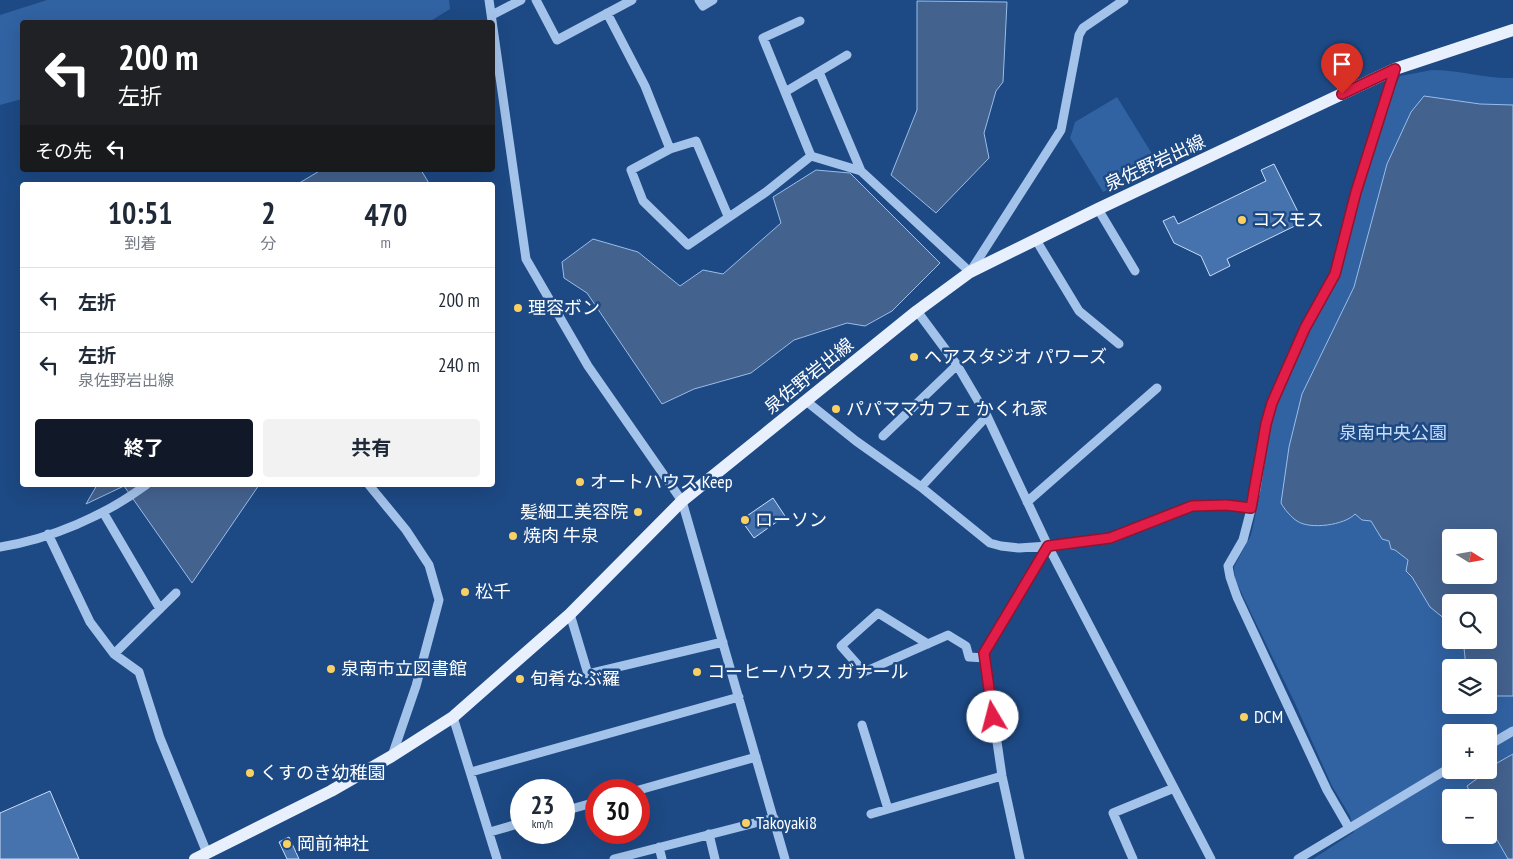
<!DOCTYPE html>
<html lang="ja">
<head>
<meta charset="utf-8">
<style>
	:root { --surface:#fff; --page:#f2f2f3; --text:#1f2937; --muted:#747a83; --line:#e0e1e3; --accent:#111827 }
	body { margin:0; font-family:"PT Sans Narrow","Noto Sans JP",sans-serif; background:var(--page); color:var(--text); height:100vh; display:flex; flex-direction:column; font-size:19px; white-space:nowrap }
	* { box-sizing:border-box; margin:0 }
	p { font-size:16px; color:var(--muted) }
	.icon { flex:none; width:28px; height:28px; fill:none; stroke:currentColor; stroke-width:2; stroke-linecap:round; stroke-linejoin:round }
	.map { position:relative; flex:1; overflow:hidden }
	.drawer { position:absolute; left:20px; top:182px; width:475px; height:305px; display:flex; flex-direction:column; background:var(--surface); border-radius:5px; box-shadow:0 5px 20px #0002 }
	.drawer>* { flex:none }
	.top-card { position:absolute; left:20px; top:20px; width:475px; height:152px; border-radius:5px; box-shadow:0 5px 20px #0002; background:#202124; color:#fff; overflow:hidden }
	.needle { width:32px; rotate:101deg }
	.tools { position:absolute; left:1442px; top:529px; display:grid; gap:10px }
	.tools a { display:grid; place-items:center; width:55px; height:55px; border-radius:5px; background:var(--surface); box-shadow:0 5px 20px #0002; font-size:25px }
	.speed { position:absolute; left:510px; top:779px; display:flex; gap:10px; font-size:25px; font-weight:700; text-align:center }
	.speed>* { display:grid; place-content:center; width:65px; height:65px; border-radius:50%; background:var(--surface); box-shadow:0 5px 20px #0002; line-height:1 }
	.speed small { font-size:12px; font-weight:400 }
	.speed .limit { border:8px solid #d22; background:#fff; color:#111 }
	.pin { position:absolute; display:grid; place-items:center; width:42px; height:42px; color:#fff; margin:-51px -21px; border-radius:50% 50% 50% 0; rotate:-45deg; box-shadow:0 0 5px #0007 }
	.pin .icon { rotate:45deg }
	.me { position:absolute; width:55px; margin:-28px; rotate:352deg; stroke-linejoin:round; filter:drop-shadow(0 0 4px #0008) }
	.turn { display:flex; align-items:center; gap:18px; height:105px; padding:0 15px; font-size:22px }
	.turn .icon { width:65px; height:65px; stroke-width:2.5 }
	.turn b { display:block; font-size:35px; line-height:42px }
	.then { display:flex; align-items:center; height:48px; padding:0 15px; background:#0003; gap:10px; font-size:19px }
	.eta { display:flex; justify-content:space-evenly; align-items:center; height:85px; text-align:center }
	.eta b { font-size:30px; font-weight:700; line-height:35px }
	.primary-button { display:flex; gap:10px; margin-top:auto; padding:10px 15px }
	.primary-button a { flex:1; height:58px; border-radius:5px; background:var(--accent); color:#fff; font-size:20px; font-weight:700; line-height:58px; text-align:center }
	.primary-button a+a { background:var(--page); color:var(--text) }
	ul { padding:0; list-style:none }
	li { display:flex; align-items:center; gap:15px; height:65px; padding:0 15px; border-top:1px solid var(--line) }
	li div { flex:1 }
	li b { display:block; font-size:19px }
	li em { font-style:normal }
	.map>svg:first-child { display:block }
</style>
</head>
<body>
<div class="map">
<svg width="1513" height="859" viewBox="0 0 1513 859">
	<rect width="100%" height="100%" fill="#1d4984"/>
	<path fill="#3162a2" fill-rule="evenodd" d="M47,0H449L450,9L429,22H22V99L0,105V15Z
		M1432,70C1460,70 1486,79 1513,78V859H1313L1354,832L1350,816L1332,786L1294,701L1251,613L1235,579L1234,567L1251,535L1260,494L1271,418L1279,392L1315,315L1350,228L1385,106L1400,76ZM1451,538H1489V575H1451ZM1451,602H1489V640H1451ZM1451,668H1489V705H1451ZM1451,732H1489V770H1451ZM1451,798H1489V835H1451Z
		M1117,97L1159,165L1103,192L1070,138L1075,122Z"/>
	<path fill="#43628e" stroke="#98beec" fill-rule="evenodd" d="M917,1L1007,2L1003,82L996,91L984,133L989,158L936,213L891,175L917,110Z
		M1424,96L1480,104L1513,105V696H1489V668L1466,667L1464,648L1461,640H1489V602H1451V624L1430,607L1412,577L1406,571L1408,560L1395,550L1391,549L1389,541L1382,539L1371,521L1362,520L1355,514C1345,525 1310,530 1297,521C1292,518 1284,509 1281,503L1289,447L1302,394L1354,287L1387,164L1411,112ZM1451,538H1489V575H1451Z
		M321,170H421L430,185H296Z
		M816,170L850,173L940,263L892,311L865,326L847,323L794,340L751,373L694,389L662,404L587,293L564,278L562,262L593,239L638,252L680,286L703,270L723,274L781,223L773,197Z
		M97,485H259L192,583L124,486L86,504Z
		M1513,754V859H1508L1489,826V798L1472,797L1467,786L1489,770L1490,767Z"/>
	<path fill="#4672ad" stroke="#c9ddf8" d="M1274,164L1303,222L1227,259L1230,266L1210,276L1201,256L1174,243L1163,221L1174,216L1178,224L1266,181L1261,170Z
		M773,498L785,516L754,538L741,520Z
		M50,791L79,859H0V813Z
		M289,837L299,859H287L279,842Z"/>
	<g fill="none" stroke-linecap="round" stroke-linejoin="round">
		<path stroke="#a4c3ea" stroke-width="9" d="M489,0L526,259L588,366L682,501L785,859
			M536,0L557,40L632,0
			M699,0L703,6L713,0
			M607,13L645,86L670,149
			M492,15L521,0
			M800,21L763,38L811,156
			M819,72L861,171
			M785,92L847,55
			M1098,209L1135,271
			M728,216L696,141L670,149L631,170L643,201L688,245L766,192L811,156L861,171L970,272L1061,130L1079,35L1083,28L1124,0
			M1036,240L1079,311L1119,344
			M917,311L957,365L987,416L1048,546L1211,859
			M806,401L856,441L921,487L990,543L1001,546L1019,548L1048,546L1110,538L1192,506L1226,505L1251,508
			M883,436L957,365
			M369,485L406,530L429,565L439,600L416,686L392,756
			M921,487L987,416
			M1027,502L1157,388
			M103,512L160,609
			M48,534L90,622L114,654L139,672L160,738L207,853
			M0,547C51,539 104,516 146,485
			M570,614L588,674L723,642
			M928,644L878,613L841,646L864,672L948,635L966,646L969,657L985,658
			M114,654L176,593
			M453,717L497,859
			M862,725L888,809
			M1489,745L1513,731
			M471,772L739,697
			M639,790L756,757
			M564,811L596,802
			M871,814L1002,776
			M1349,828L1327,790L1237,597L1230,577L1228,566L1243,540L1256,490L1266,424L1272,403L1305,328L1335,274L1356,192L1395,69
			M490,832L521,823
			M709,834L715,859
			M659,847L662,859
			M614,859L774,818
			M1020,859L1002,776L984,653L1048,546
			M1133,859L1113,813L1174,788
			M1298,859L1451,767"/>
		<path stroke="#e8f0fe" stroke-width="12" d="M195,859L331,791L392,756L453,717L570,614L682,501L917,311L970,272L1098,209L1395,69L1513,30"/>
	</g>
	<g fill="none" stroke-linecap="round" stroke-linejoin="round">
		<defs>
			<path id="route" d="M993,717L984,653L1048,546L1110,538L1192,506L1226,505L1251,508L1266,424L1272,403L1305,328L1335,274L1356,192L1395,69L1342,94"/>
		</defs>
		<use href="#route" stroke="#92132f" stroke-width="12"/>
		<use href="#route" stroke="#e11d48" stroke-width="9"/>
	</g>
	<g fill="#fad063" stroke="#1d4984" stroke-width="2">
		<circle cx="1242" cy="220" r="5"/>
		<circle cx="518" cy="308" r="5"/>
		<circle cx="914" cy="357" r="5"/>
		<circle cx="836" cy="409" r="5"/>
		<circle cx="580" cy="482" r="5"/>
		<circle cx="638" cy="512" r="5"/>
		<circle cx="745" cy="520" r="5"/>
		<circle cx="513" cy="536" r="5"/>
		<circle cx="465" cy="592" r="5"/>
		<circle cx="331" cy="669" r="5"/>
		<circle cx="697" cy="672" r="5"/>
		<circle cx="520" cy="679" r="5"/>
		<circle cx="1244" cy="717" r="5"/>
		<circle cx="250" cy="773" r="5"/>
		<circle cx="746" cy="823" r="5"/>
		<circle cx="287" cy="844" r="5"/>
	</g>
	<g text-anchor="middle" stroke-width="5" stroke-linejoin="round" paint-order="stroke">
		<g font-size="18" fill="#fff" stroke="#1d4984">
			<text transform="translate(1155 163) rotate(-25)" y="6">泉佐野岩出線</text>
			<text transform="translate(809 376) rotate(-39)" y="6">泉佐野岩出線</text>
		</g>
		<g font-size="18" fill="#fff" stroke="#1d4984" text-anchor="start">
			<text x="1252" y="226">コスモス</text>
			<text x="528" y="314">理容ボン</text>
			<text x="924" y="363">ヘアスタジオ パワーズ</text>
			<text x="846" y="415">パパママカフェ かくれ家</text>
			<text x="590" y="488">オートハウス Keep</text>
			<text x="628" y="518" text-anchor="end">髪細工美容院</text>
			<text x="755" y="526">ローソン</text>
			<text x="523" y="542">焼肉 牛泉</text>
			<text x="475" y="598">松千</text>
			<text x="341" y="675">泉南市立図書館</text>
			<text x="707" y="678">コーヒーハウス ガナール</text>
			<text x="530" y="685">旬肴なぶ羅</text>
			<text x="1254" y="723">DCM</text>
			<text x="260" y="779">くすのき幼稚園</text>
			<text x="756" y="829">Takoyaki8</text>
			<text x="297" y="850">岡前神社</text>
		</g>
		<g font-size="18" fill="#c9ddf8" stroke="#1d4984">
			<text x="1393" y="439">泉南中央公園</text>
		</g>
	</g>
</svg>
<div class="tools">
<a><svg class="needle" viewBox="-14 -14 28 28"><path d="M0-13l5 13h-10z" fill="#e53935"/><path d="M0 13l5-13h-10z" fill="#747a83"/></svg></a>
<a><svg class="icon" aria-label="search" viewBox="0 0 24 24"><circle cx="10" cy="10" r="6"/><path d="M15 15l6 6"/></svg></a>
<a><svg class="icon" aria-label="layers" viewBox="0 0 24 24"><path d="M12 4l9 5-9 5-9-5zM3 14l9 5 9-5"/></svg></a>
<a>+</a>
<a>−</a>
</div>
<div class="speed"><div>23<small>km/h</small></div><div class="limit">30</div></div>
<div class="pin" style="left:1342px;top:94px;background:#d93025"><svg class="icon" aria-label="arrive" viewBox="0 0 24 24"><path d="M6 21V4h12l-3 4 3 4H6"/></svg></div>
<svg class="me" style="left:993px;top:717px" viewBox="-20 -20 40 40"><circle r="19" fill="#fff"/><path d="M0-13L10 11 0 6-10 11z" fill="#e11d48"/></svg>
<div class="top-card">
<div class="turn"><svg class="icon" aria-label="left" viewBox="0 0 24 24"><path d="M17 20v-9H6M10 6l-5 5 5 5"/></svg><div><b>200 m</b>左折</div></div>
<div class="then">その先<svg class="icon" aria-label="left" viewBox="0 0 24 24"><path d="M17 20v-9H6M10 6l-5 5 5 5"/></svg></div>
</div>
<section class="drawer">
<div class="eta">
<div><b>10:51</b><p>到着</p></div>
<div><b>2</b><p>分</p></div>
<div><b>470</b><p>m</p></div>
</div>
<ul>
<li><svg class="icon" aria-label="left" viewBox="0 0 24 24"><path d="M17 20v-9H6M10 6l-5 5 5 5"/></svg><div><b>左折</b></div><em>200 m</em></li>
<li><svg class="icon" aria-label="left" viewBox="0 0 24 24"><path d="M17 20v-9H6M10 6l-5 5 5 5"/></svg><div><b>左折</b><p>泉佐野岩出線</p></div><em>240 m</em></li>
</ul>
<div class="primary-button"><a>終了</a><a>共有</a></div>
</section>
</div>
</body>
</html>
